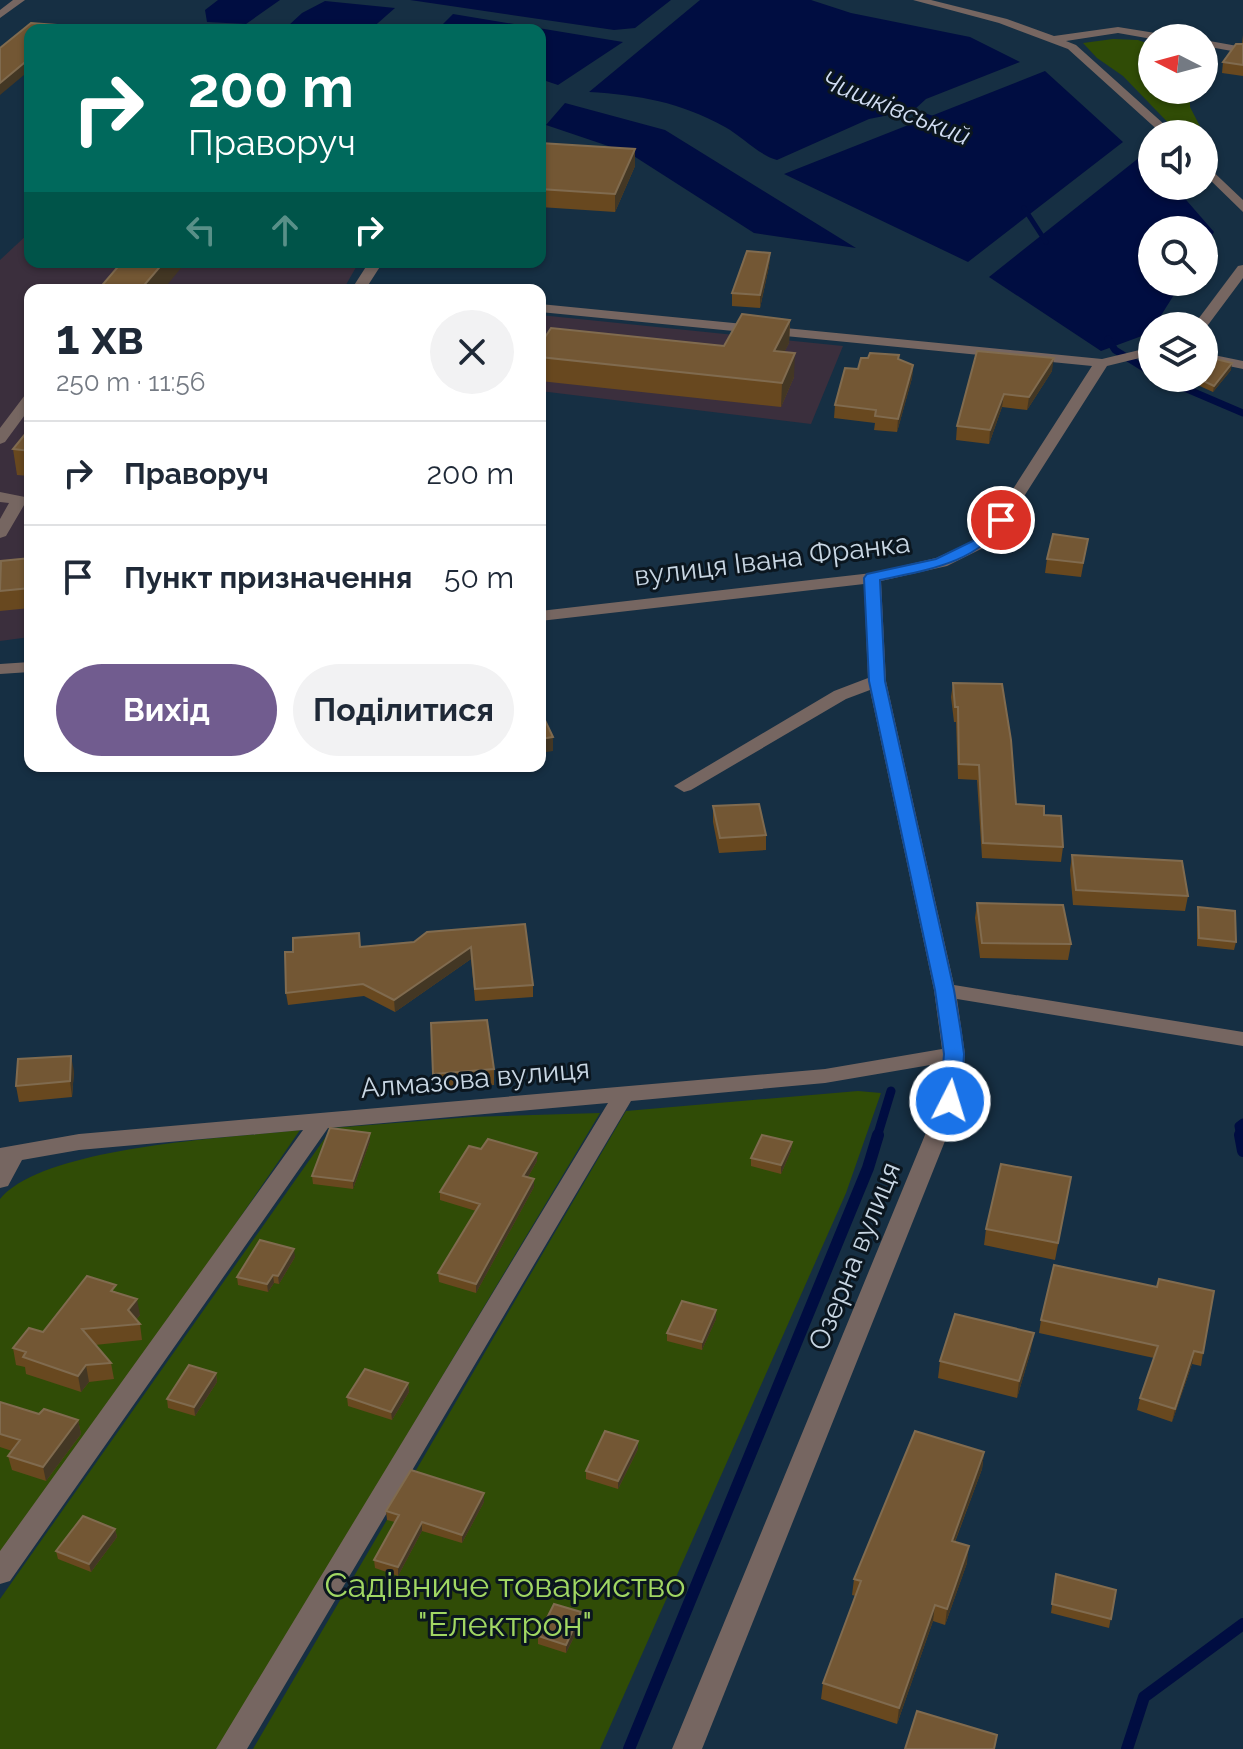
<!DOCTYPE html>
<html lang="uk">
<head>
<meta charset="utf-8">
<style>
	:root { --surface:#fff; --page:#f2f2f3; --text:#1f2937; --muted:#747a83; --line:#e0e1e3; --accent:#715c8f }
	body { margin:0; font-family:Raleway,sans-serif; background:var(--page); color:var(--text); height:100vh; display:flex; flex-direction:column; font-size:30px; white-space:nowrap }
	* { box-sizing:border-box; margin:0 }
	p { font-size:26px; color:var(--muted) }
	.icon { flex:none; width:44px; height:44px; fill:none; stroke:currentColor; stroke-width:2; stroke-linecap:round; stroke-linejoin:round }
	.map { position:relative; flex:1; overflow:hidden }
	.sheet { position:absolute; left:24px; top:284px; width:522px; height:488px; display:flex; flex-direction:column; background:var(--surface); border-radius:16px; box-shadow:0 2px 6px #0004 }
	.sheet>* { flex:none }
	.top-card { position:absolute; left:24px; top:24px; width:522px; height:244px; border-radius:16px; box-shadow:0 2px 6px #0004; background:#00695c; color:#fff; overflow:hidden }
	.needle { width:52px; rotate:276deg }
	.tools { position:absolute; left:1138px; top:24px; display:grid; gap:16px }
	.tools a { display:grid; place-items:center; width:80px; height:80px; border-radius:50%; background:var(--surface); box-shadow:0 2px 6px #0004; font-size:40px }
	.pin { position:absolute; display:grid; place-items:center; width:68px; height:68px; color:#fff; margin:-34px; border:4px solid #fff; border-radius:50%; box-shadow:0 2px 8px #0007 }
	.me { position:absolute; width:88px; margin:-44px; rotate:5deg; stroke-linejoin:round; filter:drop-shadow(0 0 6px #0008) }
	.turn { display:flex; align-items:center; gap:28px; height:168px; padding:0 32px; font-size:36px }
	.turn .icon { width:104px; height:104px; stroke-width:2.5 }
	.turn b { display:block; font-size:56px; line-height:68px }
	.lanes { display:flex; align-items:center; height:76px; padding:0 32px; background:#0003; justify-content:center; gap:40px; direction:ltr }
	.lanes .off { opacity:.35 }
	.round { display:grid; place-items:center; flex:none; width:84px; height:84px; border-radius:42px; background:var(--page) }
	.overview { display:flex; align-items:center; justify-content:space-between; height:136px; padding:0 32px }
	h1 { font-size:48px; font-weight:700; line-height:60px }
	.action { display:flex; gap:16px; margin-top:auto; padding:16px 32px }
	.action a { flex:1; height:92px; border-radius:48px; background:var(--accent); color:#fff; font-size:32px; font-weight:700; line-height:92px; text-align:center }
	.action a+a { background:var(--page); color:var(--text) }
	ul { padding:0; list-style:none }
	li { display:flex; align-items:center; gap:24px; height:104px; padding:0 32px; border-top:2px solid var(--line) }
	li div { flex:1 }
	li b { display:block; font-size:30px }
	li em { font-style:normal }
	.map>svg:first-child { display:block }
</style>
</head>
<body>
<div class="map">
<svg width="1243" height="1749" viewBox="0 0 1243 1749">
	<rect width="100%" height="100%" fill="#162f43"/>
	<path fill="#3b2f3d" d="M30,232V262H359L343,290H30V637L0,641V260Z
		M540,315L843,346L811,424L540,391Z"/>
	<path fill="#304c06" d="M1113,39L1138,40L1152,45V90H1190V107L1204,134H1179L1123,76L1097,58L1083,43Z
		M858,1091L881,1093L846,1193L600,1749H253L626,1111Z
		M600,1113L219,1749H0V1599L332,1128L471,1117Z
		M300,1130L193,1286L0,1557V1199C44,1146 231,1138 300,1130Z"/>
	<path fill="#000d41" d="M218,0H280L246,24L207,22L205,10Z
		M410,0H671L635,28L614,30Z
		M700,0H811L851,13L970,37L1020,62L926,99L914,110L869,119L777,160C757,154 743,137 725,127C680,102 639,95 589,92Z
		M325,1L395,8L370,30L289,25L302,13Z
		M453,14L623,42L558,85L540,79V30H437Z
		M1045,71L1123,142L968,262L784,174Z
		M565,103L665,130L856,248L754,233L629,153L546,125Z
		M1145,153L1152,161V186H1174L1214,232L1204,248V230H1152V282H1182L1150,333L1101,351L989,277Z"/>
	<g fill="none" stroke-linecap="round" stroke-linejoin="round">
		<path stroke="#000d41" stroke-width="5" d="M901,107L940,121
			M1024,208L1046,242"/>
		<path stroke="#000d41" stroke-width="7" d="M1108,339L1115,350L1152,373
			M1161,378L1243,413"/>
		<path stroke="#000d41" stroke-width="9" d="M877,1137L891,1091
			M1241,1137L1239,1126L1243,1123"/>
		<path stroke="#000d41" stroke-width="12" d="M1240,1135L1243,1151
			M629,1749L868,1168L878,1135
			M1127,1749L1144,1697L1243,1624"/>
		<path fill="#766661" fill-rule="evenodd" d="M13,0H25L0,18V10Z
			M913,0H931L1007,19L1054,36L1118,27L1174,36L1176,38L1152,39L1118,33L1066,41L1076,45L1175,134H1162L1068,49L999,23Z
			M1204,40L1243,47V53L1204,46Z
			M1204,163L1243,200V212L1204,174Z
			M369,262H383L365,290H351Z
			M1243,265V278L1205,329L1204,326H1193L1238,266Z
			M540,304L1102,359L1152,347V355L1107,366L1009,520L985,547L947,566L881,581L886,681L954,985L1243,1032V1046L957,999L965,1054L961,1101L702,1749H672L939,1101L942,1063L825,1083L631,1101L247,1749H216L608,1103L328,1128L10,1581L0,1584V1551L303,1130L79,1150L22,1160L8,1186L0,1188V1148L79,1134L825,1069L942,1049L934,990L870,690L846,699L691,790L684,792L674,786L834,691L868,678L864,584L540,621V611L872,573L936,558L973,541L995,517L1092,366L540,312Z
			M1204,353L1243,361V369L1204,361Z
			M30,394V408L5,442L0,444V428L25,395Z
			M0,492L25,497L27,500L6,536L0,538V519L9,503L0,502Z
			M30,662V672L0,674V664Z"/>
	</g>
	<path fill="#68481f" d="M1243,35V76L1222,73L1223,62L1242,44Z
		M540,143L635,166L615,212L540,207Z
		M770,253L769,266L760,308L732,306V293Z
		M790,320L789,343L784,352L794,377L781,407L540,381V345L724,346Z
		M977,351L1052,371L1027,410L1002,407L989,444L956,440L957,426Z
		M1152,351V364L1144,360V354Z
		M898,359L913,365L912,378L897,432L874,430L875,423L834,418L835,405L858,369Z
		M1231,370L1213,392L1182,378H1204Z
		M30,428V476L17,475L13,449Z
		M1088,539L1081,577L1045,573L1047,559Z
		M30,558V608L0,611V562Z
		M953,683L1016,804L1044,815L1063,847L1061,862L982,858L977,780L958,779L956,722H954L951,697Z
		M713,806L766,835V850L719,853L713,822Z
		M1072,855L1188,896L1185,911L1073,905L1070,870Z
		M977,903L1071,944L1068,960L980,958L975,918Z
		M1198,907L1236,942L1234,950L1197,946V915Z
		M427,932L533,985V997L475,1001L471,959L395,1012L364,996L288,1005L286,993L361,947L414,942Z
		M431,1023L494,1069V1085L434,1089Z
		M74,1071L72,1097L19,1102L16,1086Z
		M370,1141L353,1189L313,1184L312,1176Z
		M792,1142L791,1151L781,1174L751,1166V1158Z
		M481,1149L537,1153V1161L528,1177L534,1179V1187L476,1293L439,1282L438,1273L476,1211L440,1200V1192Z
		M1068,1193L1055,1260L984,1245L986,1229Z
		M295,1257L279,1284L274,1283L268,1292L238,1285L237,1277Z
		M117,1293L140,1315L136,1320L140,1324L142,1340L95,1345L111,1363L114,1379L89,1382L81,1392L26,1374L25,1367L16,1365L13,1348Z
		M716,1310V1319L702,1350L667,1341V1333Z
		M1041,1320L1203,1353L1201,1366L1192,1364L1172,1422L1137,1410L1140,1398L1154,1358L1039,1333Z
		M1031,1350L1017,1398L938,1378L940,1361Z
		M216,1373L217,1382L195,1416L168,1408L167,1399Z
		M408,1383L409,1392L392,1420L348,1406L347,1397Z
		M0,1402L39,1414L78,1420L81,1434L46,1481L12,1470L8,1456L12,1451L0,1447Z
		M638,1441V1449L618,1489L586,1479V1471Z
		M984,1452L982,1469L955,1542L967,1563L945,1625L933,1621L897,1724L821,1699L823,1683L856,1596L852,1595L854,1579Z
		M484,1502L462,1543L422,1531L398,1576L375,1568L374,1560L395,1522L387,1520L386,1511Z
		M115,1529L117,1537L91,1572L58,1559L56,1551Z
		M1056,1574L1116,1590L1109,1628L1051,1613Z
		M582,1621L566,1653L538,1644V1636Z"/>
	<path fill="#433724" d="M30,58V70L0,95V83Z
		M635,149V166L615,212V194Z
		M770,253L769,266L760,308V295Z
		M164,262H186L163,290H140Z
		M790,320L789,343L773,375L774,351Z
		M795,353L794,377L781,407L782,383Z
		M1054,358L1052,371L1027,410L1029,397Z
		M1232,363L1231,370L1213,392L1214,386Z
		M913,365L912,378L897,432L898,419Z
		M1004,394L1002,407L989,444L990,430Z
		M553,737V751L540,753V739Z
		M422,766H459L423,772Z
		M471,947V959L395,1012L394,1000Z
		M71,1056L74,1071L72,1097L70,1081Z
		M370,1133V1141L353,1189V1181Z
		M792,1142L791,1151L781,1174V1165Z
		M537,1153V1161L524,1184L523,1176Z
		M534,1179V1187L476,1293V1284Z
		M294,1249L295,1257L279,1284L278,1276Z
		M273,1275L274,1283L268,1292L267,1284Z
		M137,1299L140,1315L131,1326L128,1310Z
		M716,1310V1319L702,1350V1342Z
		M1034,1333L1031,1350L1017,1398L1019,1381Z
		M1194,1351L1192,1364L1172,1422L1175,1409Z
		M86,1365L89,1382L81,1392L78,1376Z
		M216,1373L217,1382L195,1416L194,1407Z
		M408,1383L409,1392L392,1420L391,1412Z
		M78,1420L81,1434L46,1481L43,1467Z
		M638,1441V1449L618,1489V1481Z
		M984,1452L982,1469L949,1557L952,1541Z
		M484,1493V1502L462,1543V1535Z
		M422,1522V1531L398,1576V1567Z
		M115,1529L117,1537L91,1572L89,1564Z
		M969,1546L967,1563L945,1625L947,1609Z
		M935,1605L933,1621L897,1724L899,1708Z
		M581,1612L582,1621L566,1653V1645Z"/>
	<path fill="#735734" stroke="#806b4f" stroke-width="2" d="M31,23L71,26L66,30H30V58L0,83V48Z
		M1236,44H1243V65L1223,62Z
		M540,143L635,149L615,194L540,189Z
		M747,251L770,253L760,295L732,293Z
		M122,262H164L140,290H98Z
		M742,314L790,320L774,351L795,353L782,383L540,357V345L551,328L724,346Z
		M977,351L1054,358L1029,397L1004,394L990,430L957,426Z
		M1152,351V357L1144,354Z
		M870,353L899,355L898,359L913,365L898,419L875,416L876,410L835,405L845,368L858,369L861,358H868Z
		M1204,356L1232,363L1214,386L1197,378H1204Z
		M30,428V451L13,449Z
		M1053,534L1088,539L1083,563L1047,559Z
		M30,558V588L0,591L1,561Z
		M953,683L1002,684L1011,740L1016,804L1044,806V815L1061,816L1063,847L983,843L979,765L959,764L958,707H955Z
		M540,714H542L553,737L540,739Z
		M759,804L766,835L720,838L713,806Z
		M1072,855L1182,861L1188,896L1076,890Z
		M977,903L1063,905L1071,944L982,943Z
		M1198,907L1235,911L1236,942L1199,938Z
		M525,924L533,985L475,989L471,947L394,1000L363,984L286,993L285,952H293V938L359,933L360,947L414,942L427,932Z
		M487,1020L494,1069L433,1074L431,1023Z
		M71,1056L70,1081L16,1086L18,1059Z
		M330,1128L370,1133L353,1181L312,1176Z
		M762,1135L792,1142L781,1165L751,1158Z
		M488,1139L537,1153L523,1176L534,1179L476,1284L438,1273L480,1204L440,1192L469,1146L481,1149Z
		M1001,1164L1071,1177L1058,1243L986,1229Z
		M260,1240L294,1249L278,1276L273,1275L267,1284L237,1277Z
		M1054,1265L1157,1287L1159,1279L1214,1291L1203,1353L1194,1351L1175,1409L1140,1398L1158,1346L1041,1320Z
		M87,1276L116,1285L111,1291L137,1299L128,1310L140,1324L82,1329L111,1363L86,1365L78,1376L23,1357L26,1352L13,1348L29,1328L43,1332Z
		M682,1301L716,1310L702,1342L667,1333Z
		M955,1314L1034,1333L1019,1381L940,1361Z
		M189,1365L216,1373L194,1407L167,1399Z
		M365,1369L408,1383L391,1412L347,1397Z
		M0,1402L39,1414L44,1409L78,1420L43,1467L8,1456L20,1440L0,1434Z
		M605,1431L638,1441L618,1481L586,1471Z
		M915,1431L984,1452L952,1541L969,1546L947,1609L935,1605L899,1708L823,1683L861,1581L854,1579Z
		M411,1470L484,1493L462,1535L422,1522L398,1567L374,1560L399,1515L386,1511Z
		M83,1516L115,1529L89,1564L56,1551Z
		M1056,1574L1116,1590L1111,1619L1052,1604Z
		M554,1604L581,1612L566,1645L538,1636Z
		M917,1711L997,1735L994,1749H905Z"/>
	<path fill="#1a73e8" stroke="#114b97" stroke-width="2" d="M1001,516L1008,520C974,564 931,569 880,580L885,681L954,990L961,1032L964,1054L961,1101L950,1107L940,1101L944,1054L941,1032L935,990L869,681L864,578L867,574L936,559L973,541L996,517Z"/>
	<g text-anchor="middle" stroke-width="6" stroke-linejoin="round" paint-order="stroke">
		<g font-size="26" font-style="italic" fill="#d1ddf2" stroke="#0b161f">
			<text transform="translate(896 108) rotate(22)" y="9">Чишківський</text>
		</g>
		<g font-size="28" fill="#c8d6e3" stroke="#0b161f">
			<text transform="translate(772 559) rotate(-7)" y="10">вулиця Івана Франка</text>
			<text transform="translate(475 1078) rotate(-5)" y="10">Алмазова вулиця</text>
			<text transform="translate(854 1256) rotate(-68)" y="10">Озерна вулиця</text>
		</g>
		<g font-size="34" fill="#a1d763" stroke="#0b161f">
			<text x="505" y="1597">Садівниче товариство<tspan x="505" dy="39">"Електрон"</tspan></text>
		</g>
	</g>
</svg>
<div class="tools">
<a><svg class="needle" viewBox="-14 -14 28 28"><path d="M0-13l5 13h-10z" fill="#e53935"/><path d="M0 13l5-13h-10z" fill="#747a83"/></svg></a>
<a><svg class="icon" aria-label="sound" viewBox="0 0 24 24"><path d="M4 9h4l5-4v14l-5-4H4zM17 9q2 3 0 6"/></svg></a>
<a><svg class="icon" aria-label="search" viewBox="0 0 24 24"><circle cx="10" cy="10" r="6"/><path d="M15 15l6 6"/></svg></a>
<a><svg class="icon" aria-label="layers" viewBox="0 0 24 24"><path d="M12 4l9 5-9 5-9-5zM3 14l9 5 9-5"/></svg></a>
</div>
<div class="pin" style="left:1001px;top:520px;background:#d93025"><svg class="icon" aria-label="arrive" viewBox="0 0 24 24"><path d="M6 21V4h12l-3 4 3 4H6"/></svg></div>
<svg class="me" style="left:950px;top:1101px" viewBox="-20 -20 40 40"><circle r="17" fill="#1a73e8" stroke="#fff" stroke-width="3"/><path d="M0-11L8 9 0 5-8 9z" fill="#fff"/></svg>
<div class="top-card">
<div class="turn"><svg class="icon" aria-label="right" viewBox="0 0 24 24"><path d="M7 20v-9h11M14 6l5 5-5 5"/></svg><div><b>200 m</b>Праворуч</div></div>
<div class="lanes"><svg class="icon off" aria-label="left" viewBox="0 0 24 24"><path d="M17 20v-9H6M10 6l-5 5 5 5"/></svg><svg class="icon off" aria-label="ahead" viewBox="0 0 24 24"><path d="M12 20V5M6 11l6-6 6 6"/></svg><svg class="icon" aria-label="right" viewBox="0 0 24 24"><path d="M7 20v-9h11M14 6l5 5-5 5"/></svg></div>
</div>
<section class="sheet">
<div class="overview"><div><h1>1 хв</h1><p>250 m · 11:56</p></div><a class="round"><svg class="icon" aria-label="close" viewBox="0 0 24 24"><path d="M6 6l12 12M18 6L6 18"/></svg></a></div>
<ul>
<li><svg class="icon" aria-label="right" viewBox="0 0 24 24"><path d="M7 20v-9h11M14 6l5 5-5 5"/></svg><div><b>Праворуч</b></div><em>200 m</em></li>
<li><svg class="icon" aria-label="arrive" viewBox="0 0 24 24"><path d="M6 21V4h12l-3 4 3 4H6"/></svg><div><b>Пункт призначення</b></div><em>50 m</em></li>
</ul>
<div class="action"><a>Вихід</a><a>Поділитися</a></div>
</section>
</div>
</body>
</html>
